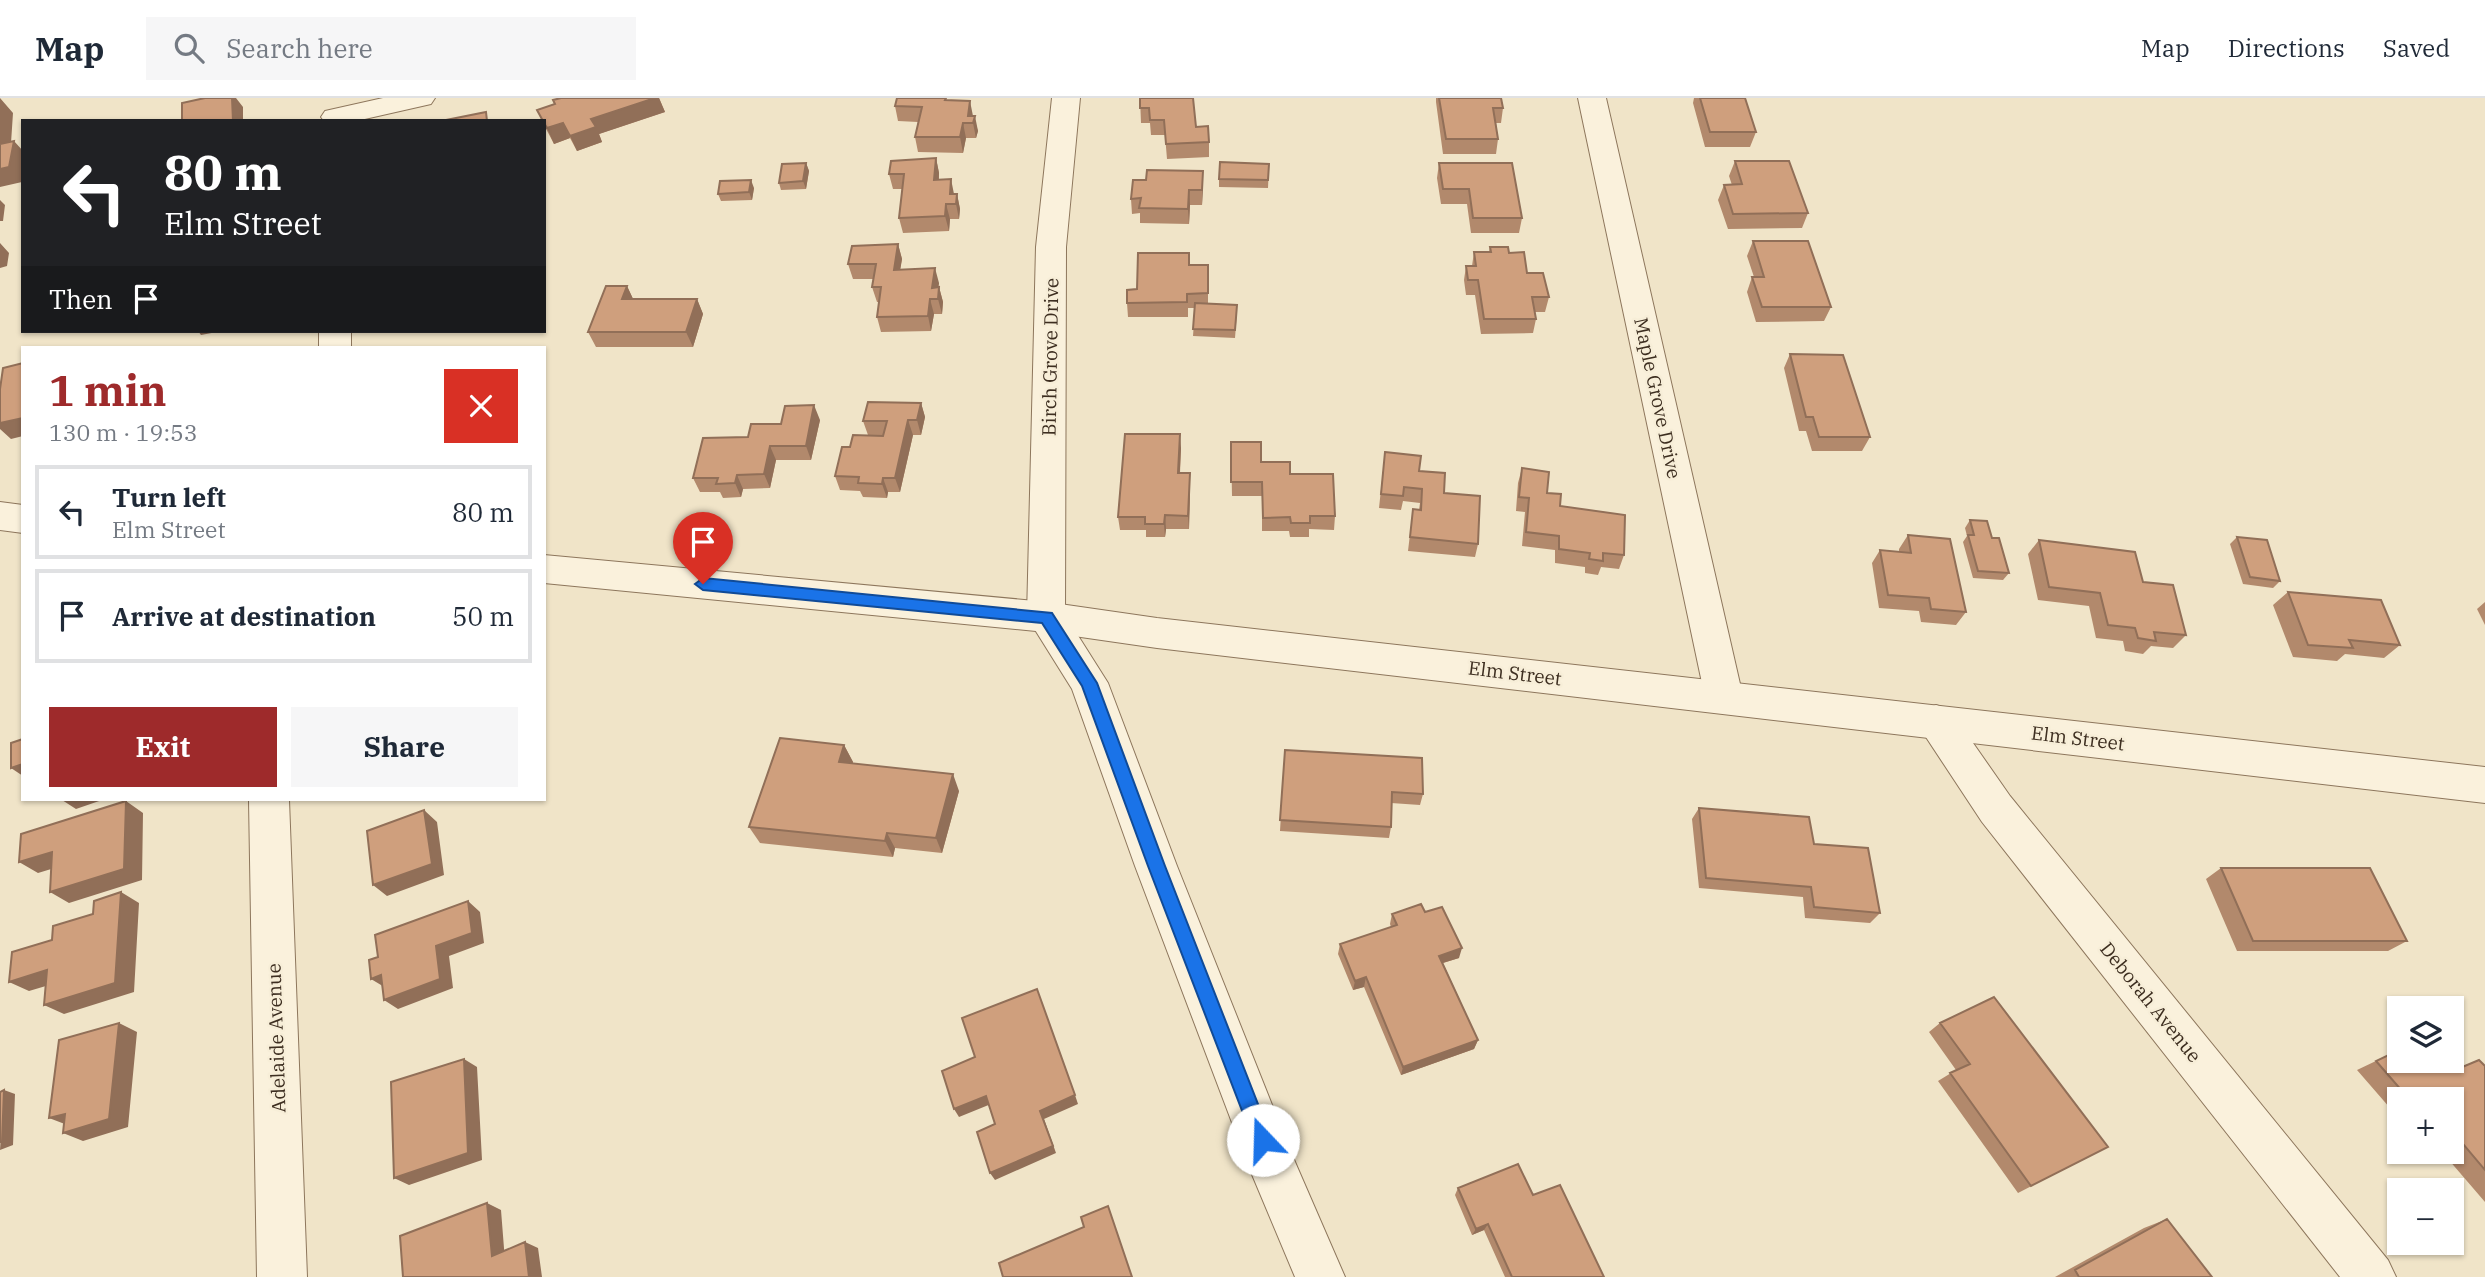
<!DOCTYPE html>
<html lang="en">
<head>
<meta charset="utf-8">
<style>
	:root { --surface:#fff; --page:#f6f6f7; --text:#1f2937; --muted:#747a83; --line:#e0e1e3; --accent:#9e2a2b }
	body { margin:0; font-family:"IBM Plex Serif",serif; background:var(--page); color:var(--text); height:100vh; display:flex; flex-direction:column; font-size:26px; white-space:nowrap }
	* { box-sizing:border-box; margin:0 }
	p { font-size:23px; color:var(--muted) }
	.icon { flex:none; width:38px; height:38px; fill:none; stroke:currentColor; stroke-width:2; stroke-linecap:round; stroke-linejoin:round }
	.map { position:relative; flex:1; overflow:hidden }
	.panel { position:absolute; left:21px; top:248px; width:525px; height:455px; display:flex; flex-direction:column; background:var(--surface); border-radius:0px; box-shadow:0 2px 5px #0004 }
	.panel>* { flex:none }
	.guide { position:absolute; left:21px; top:21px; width:525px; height:214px; border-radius:0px; box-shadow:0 2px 5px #0004; background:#202124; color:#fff; overflow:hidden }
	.tools { position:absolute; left:2387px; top:898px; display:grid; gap:14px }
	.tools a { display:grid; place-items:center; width:77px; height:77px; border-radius:0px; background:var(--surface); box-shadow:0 2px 5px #0004; font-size:35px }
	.pin { position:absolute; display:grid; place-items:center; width:60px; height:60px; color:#fff; margin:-72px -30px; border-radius:50% 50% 50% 0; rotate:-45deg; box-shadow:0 0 7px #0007 }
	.pin .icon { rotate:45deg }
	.me { position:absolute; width:77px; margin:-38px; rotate:339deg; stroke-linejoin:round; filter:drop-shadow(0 0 5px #0008) }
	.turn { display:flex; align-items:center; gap:24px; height:147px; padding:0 28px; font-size:32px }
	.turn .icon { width:91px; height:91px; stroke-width:2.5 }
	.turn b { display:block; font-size:49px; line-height:60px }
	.then { display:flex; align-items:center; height:66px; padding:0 28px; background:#0003; gap:14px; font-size:26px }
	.round { display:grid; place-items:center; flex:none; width:74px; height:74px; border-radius:0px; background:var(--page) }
	.overview { display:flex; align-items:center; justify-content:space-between; height:119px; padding:0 28px }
	h1 { font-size:42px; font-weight:800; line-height:52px; color:var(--accent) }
	.cta { display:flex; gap:14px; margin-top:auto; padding:14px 28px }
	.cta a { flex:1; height:80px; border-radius:0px; background:var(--accent); color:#fff; font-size:28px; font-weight:800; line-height:80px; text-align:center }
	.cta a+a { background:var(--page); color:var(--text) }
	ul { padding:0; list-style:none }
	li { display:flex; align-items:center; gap:21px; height:94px; margin:0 14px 10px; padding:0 14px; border:4px solid var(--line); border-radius:0px }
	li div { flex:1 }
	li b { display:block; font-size:26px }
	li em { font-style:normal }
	header { display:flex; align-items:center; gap:42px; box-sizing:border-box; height:98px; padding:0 35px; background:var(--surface); border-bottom:2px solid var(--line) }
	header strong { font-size:33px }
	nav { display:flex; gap:38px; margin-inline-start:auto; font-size:24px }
	.search { width:490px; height:63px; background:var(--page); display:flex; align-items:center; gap:18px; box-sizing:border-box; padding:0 24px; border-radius:0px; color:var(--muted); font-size:26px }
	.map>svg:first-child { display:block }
</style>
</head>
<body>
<header>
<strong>Map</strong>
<div class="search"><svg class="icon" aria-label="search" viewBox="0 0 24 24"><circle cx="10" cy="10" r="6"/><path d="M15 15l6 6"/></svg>Search here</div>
<nav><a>Map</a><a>Directions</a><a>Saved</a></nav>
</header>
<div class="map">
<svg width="2485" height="1179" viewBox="0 0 2485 1179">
	<rect width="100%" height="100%" fill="#f0e4c8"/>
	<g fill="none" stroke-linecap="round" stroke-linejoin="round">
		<defs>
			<path id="minor" d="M383,0H435L431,6L356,23H324L321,19L325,13Z
				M1052,0H1080L1066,149L1065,517L1108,585L1177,768L1292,1057L1345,1179H1295L1248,1067L1135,768L1072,591L1027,519L1036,149Z
				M1578,0H1606L1743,599L1738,611L1724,615L1710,611L1705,599Z
				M319,233H351V250H319Z
				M1936,607L1950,612L2010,698L2388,1162L2396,1179H2340L1982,724L1916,624L1922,612Z
				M249,702H289L307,1179H257Z"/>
			<path id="tertiary" d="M0,404L23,407V435L0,432Z
				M544,457L1046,504L1157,520L2485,669V705L1157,550L1046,534L544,485Z"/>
		</defs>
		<use href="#minor" stroke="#8d765c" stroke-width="2"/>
		<use href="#tertiary" stroke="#8d765c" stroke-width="2"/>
		<use href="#minor" fill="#faf1dc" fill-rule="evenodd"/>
		<use href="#tertiary" fill="#faf1dc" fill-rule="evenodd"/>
	</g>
	<path fill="#b2896c" d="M561,0H659L665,14L599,36L602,44L577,53L570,40L554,46L544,27V23H542L537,12L555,6Z
		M1140,0L1196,29L1209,44V59L1167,61L1165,37H1151L1150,25H1141Z
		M1436,0H1501L1503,10L1501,25H1496L1498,41L1496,56H1443L1436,4Z
		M1694,0H1745L1756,34L1750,49H1705L1693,5Z
		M952,2L973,18L978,33L976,40H966L963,55L918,54L915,39L918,24L898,23L895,8Z
		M936,60L939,75V82L954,96H957L960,111L959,121H950L949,133L903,135L899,120L902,91H893L889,76Z
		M1735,63L1808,115L1802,130L1728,131L1718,102L1724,87H1732L1729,78Z
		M806,65L809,73L806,91L781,92L779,85Z
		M1439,65L1522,120L1519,135H1471L1467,106H1441L1437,80Z
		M1269,66L1268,90L1219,89V81Z
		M1203,88L1202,107H1190L1189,126L1140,125V115L1132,116L1131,101Z
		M754,90L752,102L721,103L718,96Z
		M1753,143L1831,209L1824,223L1756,224L1747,194L1752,179H1754L1747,158Z
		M898,146L902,161L900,171L939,185L938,189H939L943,204L942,216H934L931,233L881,234L877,219L879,204H877L872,189L874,181H853L848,166Z
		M1490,149L1509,155L1549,199L1545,214H1535L1536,221L1533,235L1481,236L1475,197H1466L1464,182L1466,168H1472L1474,154H1489Z
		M1189,167H1208V206L1237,214L1235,240L1193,238L1195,210H1188V219H1128L1127,205L1137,191Z
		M627,188L633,201H697L703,216L693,249H596L588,234Z
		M1790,256L1870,339L1862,353H1812L1806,333H1799L1784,270Z
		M921,305L925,319L921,337H913L900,394H888L887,400L863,399L860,393L840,392L835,378L850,349L884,337H868L863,323Z
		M820,322L811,362H776L770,390L743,391L741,399L723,400L720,394H700L693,380L748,339L781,326Z
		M1231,344L1261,364L1290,376L1335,418L1334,432L1309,431V439H1290L1289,433H1262V398H1232Z
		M1181,350L1180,375H1190V389L1189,431H1166L1165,439H1146V432H1120L1118,419Z
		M1385,354L1419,373L1444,395L1478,446L1475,459L1408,453L1413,411L1419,412L1420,405L1403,403L1401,412L1379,410Z
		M1522,370L1560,408L1624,457L1619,471L1601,469L1598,477L1585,475V469L1555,465V452L1522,448L1525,414L1516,413L1518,385Z
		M1970,422L1992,440L2009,475L2003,482L1973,480L1963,444L1967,438L1965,430Z
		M1908,437L1966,514L1956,527L1921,524L1919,513L1879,510L1872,465L1880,452L1899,454V451Z
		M2237,439L2280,483L2273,490L2243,486L2230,446Z
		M2039,442L2143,484L2186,537L2173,550L2151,548L2143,556L2125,553L2123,543L2096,540L2089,508L2038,502L2028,456Z
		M2288,494L2400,547L2384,560L2345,556L2337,563L2293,559L2273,507Z
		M2485,504V527L2477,511Z
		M844,647L853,664L852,666L959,693L942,755L895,750L893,759L760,745L749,729Z
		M1285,652L1423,696L1420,707L1391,705V729L1389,740L1280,733Z
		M1699,710L1880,815L1870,825L1805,820L1803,799L1699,790L1692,721Z
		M2221,770L2407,843L2388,853H2237L2206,781Z
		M1425,814L1459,860L1443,865L1478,942L1474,951L1401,977L1364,889L1353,892L1338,856L1340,846L1391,829L1390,826L1392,816Z
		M1940,925L2108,1049L2018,1095L1938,983L1956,972L1929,934Z
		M2399,952L2459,970L2479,962L2485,968V1104L2442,1054H2452V1001H2399V1007L2390,1010L2357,972Z
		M1458,1090L1533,1097L1604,1179H1505L1484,1132L1472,1137L1455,1097Z
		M2167,1121L2212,1179H2055L2144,1130Z"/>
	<path fill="#916f58" d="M0,0L13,15L11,45L0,47Z
		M232,0H236L243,9V23H233Z
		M655,0H659L665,14L599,36L602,44L577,53L570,38L591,21Z
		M970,3L973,18H968Z
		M975,18L978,33L976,40L973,25Z
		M563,25L570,40L554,46L547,30Z
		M963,25L966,40L963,55L960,39Z
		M14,43L23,53L22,84L0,89V71Z
		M936,60L939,75L938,97L934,82Z
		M806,65L809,73L806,91L803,83Z
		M1203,73V88L1202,107V92Z
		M951,81L954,96H950Z
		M751,82L754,90L752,102L749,94Z
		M1189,92L1190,107L1189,126L1188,111Z
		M957,96L960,111L959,121L956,106Z
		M0,102L5,107L3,123H0Z
		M946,106L950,121L949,133L945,118Z
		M0,145L9,155L7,168L0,170Z
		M898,146L902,161L898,186L894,172Z
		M935,170L939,185L937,201L932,190Z
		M627,188L634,203L622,201Z
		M939,189L943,204L942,216L938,201Z
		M697,201L703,216L693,249L686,234Z
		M930,201L934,216L931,233L928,218Z
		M198,233H222L201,237Z
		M921,305L925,319L921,337L917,322Z
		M814,307L820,322L811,362L806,348Z
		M23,320V338L11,341L0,331V325Z
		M908,322L913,337L900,394L895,380Z
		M1180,336L1181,350L1179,389L1178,375Z
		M770,348L776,362L770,390L764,376Z
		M1190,375V389L1189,431L1188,418Z
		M737,377L743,391L741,399L735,385Z
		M883,380L888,394L887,400L882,386Z
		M1165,417L1166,431L1165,439L1164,426Z
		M844,647L853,664L847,681L839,664Z
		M23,666V678L11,670Z
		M953,676L959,693L942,755L936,740Z
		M62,702H102L76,711Z
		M126,703L143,715L142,782L69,805L50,794Z
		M424,712L437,724L444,777L387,798L373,787Z
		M887,735L895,750L893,759L885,743Z
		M52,754L71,765L38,775L19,764Z
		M121,794L139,805L134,894L64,916L44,907Z
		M468,803L480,814L484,845L449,858L453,890L398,911L384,902L436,848Z
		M1462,850L1459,860L1436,867L1439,858Z
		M47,872L66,882L29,893L9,884Z
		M381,877L386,890L371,881Z
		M1366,879L1364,889L1353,892L1355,883Z
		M119,925L137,934L128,1029L83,1043L63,1035Z
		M1478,942L1474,951L1401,977L1403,969Z
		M464,961L477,969L482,1062L409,1087L394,1080Z
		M4,992L15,996L13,1047L0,1052Z
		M1075,997L1078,1006L1044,1021L1056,1055L995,1082L990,1075L1040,1013Z
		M986,998L991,1006L959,1019L954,1011Z
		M65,1016L70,1028L49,1020Z
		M487,1105L501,1112L505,1163L492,1158Z
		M1488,1126L1484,1132L1472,1137L1476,1131Z
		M525,1144L538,1150L542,1179H529Z"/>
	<path fill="#cf9f7d" stroke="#916f58" stroke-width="2" d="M205,0H232L233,23H182V5Z
		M561,0H655L591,21L596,29L570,38L563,25L547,30L544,25V23H543L537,12L555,6L553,2Z
		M897,0H946L945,2L970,3L968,18H975L973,25H963L960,39H915L922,9L895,8Z
		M1140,0H1193L1196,29L1208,28L1209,44L1166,46L1164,22H1150L1149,10H1140Z
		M1439,0H1501L1503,10H1493L1498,41H1446Z
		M1700,0H1745L1756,34H1710Z
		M486,14L487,23H441Z
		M14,43L9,69L0,71V46Z
		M936,60L934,82L951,81L950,96H957L956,106H946L945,118L899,120L904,76H889L891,63Z
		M1735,63H1789L1808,115L1733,116L1724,87L1742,86Z
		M1220,64L1269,66L1268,82L1219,81Z
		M806,65L803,83L779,85L782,66Z
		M1439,65H1512L1522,120H1473L1469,91H1443Z
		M1147,72L1203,73L1202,92H1189L1188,111L1139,110L1141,100L1131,101L1133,82H1146Z
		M751,82L749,94L718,96L720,83Z
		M1753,143H1808L1831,209H1762L1752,179H1764Z
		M898,146L894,172L935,170L932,190L939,189L938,201H930L928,218L877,219L881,189H872L876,166H848L852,148Z
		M1490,149H1508L1509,155L1524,154L1527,175H1543L1549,199H1532L1536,221H1484L1478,182H1468L1466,168H1476L1474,154H1491Z
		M1138,155H1189V167H1208V195L1187,196V204L1127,205V192L1137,191Z
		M606,188H627L622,201H697L686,234H588Z
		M1195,205L1237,207L1235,232L1193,231Z
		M1790,256L1843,257L1870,339H1819L1813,319H1806Z
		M23,265V320L0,325V291L3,270Z
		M868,304L921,305L917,322H908L895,380H883L882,386L858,385L859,379L835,378L842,349H850L853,337L883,338L887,323H863Z
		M814,307L806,348H770L764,376L737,377L735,385L716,386L718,380H693L703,340L748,339L751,326H781L785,308Z
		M1125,336H1180L1178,375H1190L1188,418L1165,417L1164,426H1145V419H1118Z
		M1231,344H1261V364H1290V376H1333L1335,418H1310V425H1291L1290,419L1263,420L1262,384H1231Z
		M1385,354L1421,358L1419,373L1445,375L1444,395L1480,398L1478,446L1410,439L1413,411L1421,412L1422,391L1404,389L1403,398L1381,396Z
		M1522,370L1549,374L1547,395L1561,396L1560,408L1625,417L1624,457L1603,455V463L1589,461L1590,455L1559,451V438L1526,434L1529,400L1519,399Z
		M1970,422L1987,423L1992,440H1999L2009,475L1978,473L1968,437H1974Z
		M1908,437L1950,441L1966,514L1931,511L1929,500L1888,497L1880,452L1911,455Z
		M2237,439L2267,442L2280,483L2250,479Z
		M2039,442L2135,454L2143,484L2173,487L2186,537L2154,534L2156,543L2138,540L2135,530L2108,527L2100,495L2049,489Z
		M2288,494L2381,502L2400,547L2349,542L2353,550L2308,547Z
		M780,640L844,647L839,664L953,676L936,740L887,735L885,743L749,729Z
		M23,641V666L11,670V645Z
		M1285,652L1422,660L1423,696L1392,694L1391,729L1280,722Z
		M126,703L124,771L50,794L52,754L19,764L21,736Z
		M1699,710L1809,719L1814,746L1868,750L1880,815L1814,809L1811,789L1706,780Z
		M424,712L432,766L373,787L367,733Z
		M2221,770H2370L2407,843H2253Z
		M121,794L115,885L44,907L47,872L9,884L12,854L52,842L53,828L93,816L94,803Z
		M468,803L472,835L436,848L440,881L384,902L381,877L371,881L369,862L378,859L375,837Z
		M1421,806L1425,814L1442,809L1462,850L1439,858L1478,942L1403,969L1366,879L1355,883L1340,846L1397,827L1392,816Z
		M1037,891L1075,997L1040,1013L1053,1048L990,1075L977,1034L995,1026L986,998L954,1011L942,973L975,959L962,920Z
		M1994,899L2108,1049L2031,1088L1950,975L1970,966L1940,925Z
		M119,925L109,1021L63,1035L65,1016L49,1020L59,942Z
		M2399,952V962H2452V961L2460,970L2479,962L2485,968V1072L2452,1033V1001H2424L2420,996L2412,1001H2409L2376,963Z
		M464,961L468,1055L394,1080L391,984Z
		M4,992L2,1044H0V994Z
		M1518,1066L1533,1097L1560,1087L1604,1179H1512L1488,1126L1476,1131L1458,1090Z
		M487,1105L492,1158L525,1144L529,1179H403L400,1138Z
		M1108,1108L1132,1179H1003L999,1165L1084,1129L1081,1119Z
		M2167,1121L2212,1179H2079L2075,1172Z"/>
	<path fill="#1a73e8" stroke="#114b97" stroke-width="2" d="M703,480L1052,515L1097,585L1165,768L1272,1042L1269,1049L1263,1052L1256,1049L1148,768L1082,588L1042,525L703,492L695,486Z"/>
	<g text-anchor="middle" stroke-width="5" stroke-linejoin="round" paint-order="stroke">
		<g font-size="19" fill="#3d2e20" stroke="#f7eed8">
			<text transform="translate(1050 259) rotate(-89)" y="7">Birch Grove Drive</text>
			<text transform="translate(1658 300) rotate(78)" y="7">Maple Grove Drive</text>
			<text transform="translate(1515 575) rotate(7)" y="7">Elm Street</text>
			<text transform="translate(2078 640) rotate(7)" y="7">Elm Street</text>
			<text transform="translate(2151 904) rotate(51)" y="7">Deborah Avenue</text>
			<text transform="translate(276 940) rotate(-92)" y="7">Adelaide Avenue</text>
		</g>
	</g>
</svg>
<div class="tools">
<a><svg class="icon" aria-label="layers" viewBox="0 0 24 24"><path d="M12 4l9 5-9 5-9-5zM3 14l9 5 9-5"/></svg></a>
<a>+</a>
<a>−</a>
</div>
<div class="pin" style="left:703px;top:486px;background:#d93025"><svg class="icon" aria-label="arrive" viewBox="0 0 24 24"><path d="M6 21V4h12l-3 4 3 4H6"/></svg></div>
<svg class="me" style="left:1263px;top:1042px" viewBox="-20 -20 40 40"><circle r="19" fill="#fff"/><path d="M0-13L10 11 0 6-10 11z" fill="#1a73e8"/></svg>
<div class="guide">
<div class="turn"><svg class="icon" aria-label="left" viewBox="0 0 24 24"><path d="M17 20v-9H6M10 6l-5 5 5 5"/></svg><div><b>80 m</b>Elm Street</div></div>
<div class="then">Then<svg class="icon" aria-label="arrive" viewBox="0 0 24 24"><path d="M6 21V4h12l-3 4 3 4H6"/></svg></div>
</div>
<section class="panel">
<div class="overview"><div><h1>1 min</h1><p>130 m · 19:53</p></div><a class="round" style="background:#d93025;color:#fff"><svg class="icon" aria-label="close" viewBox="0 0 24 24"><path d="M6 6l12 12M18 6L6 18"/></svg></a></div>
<ul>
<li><svg class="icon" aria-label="left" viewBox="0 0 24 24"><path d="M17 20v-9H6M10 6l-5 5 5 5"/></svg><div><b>Turn left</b><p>Elm Street</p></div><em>80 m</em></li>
<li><svg class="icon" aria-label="arrive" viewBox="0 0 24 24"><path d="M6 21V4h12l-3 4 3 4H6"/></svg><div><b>Arrive at destination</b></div><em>50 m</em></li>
</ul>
<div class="cta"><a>Exit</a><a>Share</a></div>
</section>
</div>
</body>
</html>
